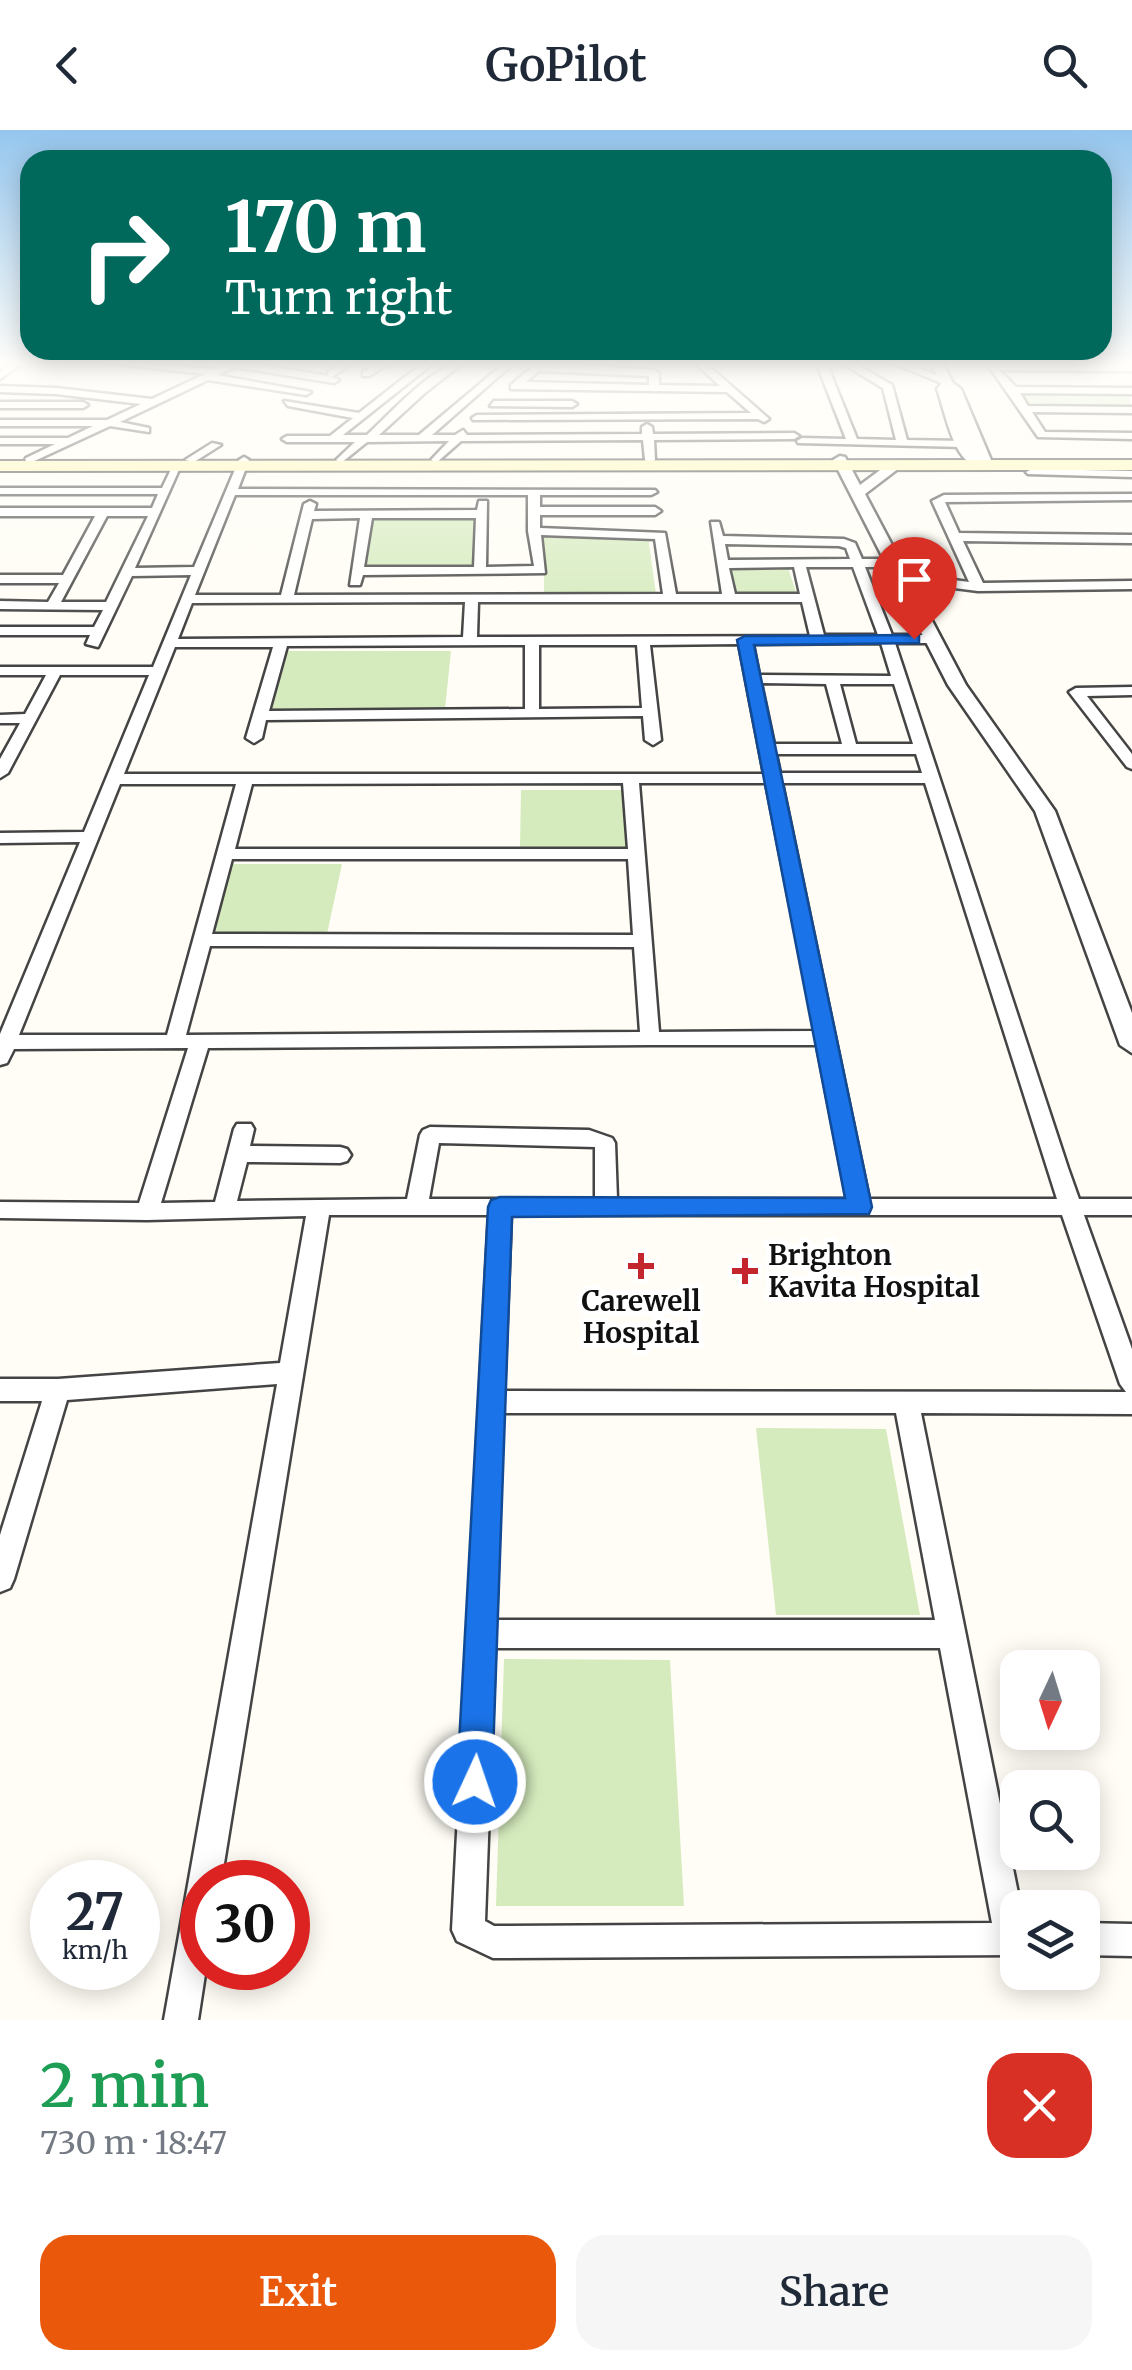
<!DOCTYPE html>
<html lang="en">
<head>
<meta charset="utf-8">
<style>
	:root { --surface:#fff; --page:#f6f6f7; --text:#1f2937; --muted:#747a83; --accent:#ea580c }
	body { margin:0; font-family:Merriweather,serif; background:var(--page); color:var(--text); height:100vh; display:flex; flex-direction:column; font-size:38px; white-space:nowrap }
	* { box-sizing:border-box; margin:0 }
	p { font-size:32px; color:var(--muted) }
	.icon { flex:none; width:55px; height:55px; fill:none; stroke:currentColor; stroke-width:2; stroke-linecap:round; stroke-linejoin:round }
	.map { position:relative; height:1890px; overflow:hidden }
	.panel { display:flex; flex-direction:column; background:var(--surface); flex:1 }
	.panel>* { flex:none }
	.top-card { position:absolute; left:20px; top:20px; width:1092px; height:210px; border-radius:30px; box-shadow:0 5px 25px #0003; background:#00695c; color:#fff; overflow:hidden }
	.needle { width:65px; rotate:184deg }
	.tools { position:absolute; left:1000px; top:1520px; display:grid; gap:20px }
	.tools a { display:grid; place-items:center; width:100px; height:100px; border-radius:20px; background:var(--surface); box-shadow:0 5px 25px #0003; font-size:50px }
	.speed { position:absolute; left:30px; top:1730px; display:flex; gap:20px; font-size:50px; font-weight:700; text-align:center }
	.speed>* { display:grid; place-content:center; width:130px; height:130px; border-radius:50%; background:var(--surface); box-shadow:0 5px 25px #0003; line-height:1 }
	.speed small { font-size:25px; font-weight:400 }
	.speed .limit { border:15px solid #d22; background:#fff; color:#111 }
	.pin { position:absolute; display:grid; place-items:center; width:85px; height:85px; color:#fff; margin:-102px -42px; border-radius:50% 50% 50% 0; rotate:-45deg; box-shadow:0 0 10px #0007 }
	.pin .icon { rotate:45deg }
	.me { position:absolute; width:110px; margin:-55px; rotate:3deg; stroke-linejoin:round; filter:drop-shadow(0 0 8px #0008) }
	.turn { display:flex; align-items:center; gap:35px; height:210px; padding:0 40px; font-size:45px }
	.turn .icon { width:130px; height:130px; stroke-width:2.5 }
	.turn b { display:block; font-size:70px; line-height:85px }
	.round { display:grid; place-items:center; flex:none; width:105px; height:105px; border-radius:30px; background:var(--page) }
	.summary { display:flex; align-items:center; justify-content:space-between; height:170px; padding:0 40px }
	h1 { font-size:60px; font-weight:600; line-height:75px; color:#1e9e55 }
	.action { display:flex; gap:20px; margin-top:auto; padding:20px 40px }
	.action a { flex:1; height:115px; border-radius:30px; background:var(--accent); color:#fff; font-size:40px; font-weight:600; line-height:115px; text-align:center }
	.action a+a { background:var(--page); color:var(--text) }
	header { display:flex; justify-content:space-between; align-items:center; height:130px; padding:0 40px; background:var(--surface); font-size:45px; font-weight:600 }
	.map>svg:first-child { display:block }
</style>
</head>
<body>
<header><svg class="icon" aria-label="back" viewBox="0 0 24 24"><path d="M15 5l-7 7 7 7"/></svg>GoPilot<svg class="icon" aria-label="search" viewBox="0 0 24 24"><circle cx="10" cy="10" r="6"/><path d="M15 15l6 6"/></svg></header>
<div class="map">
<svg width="1132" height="1890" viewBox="0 0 1132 1890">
	<rect width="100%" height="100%" fill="#fffdf5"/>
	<path fill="#d5ebbd" d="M1021,263H1128L1132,277H1030Z
		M374,387H477L472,438H363Z
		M648,406L656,464L544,465V407Z
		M730,438H788L797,465L737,466Z
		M288,521H451L445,579L272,580Z
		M521,660H622L626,717H520Z
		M232,734H342L327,804L211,803Z
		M756,1298L886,1299L920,1485H776Z
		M504,1529L670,1530L684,1776H496Z"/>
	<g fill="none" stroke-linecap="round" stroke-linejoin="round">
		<defs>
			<path id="minor" d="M13,232H24L0,249V242Z
				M99,232L215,239L229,232H243L328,246V242L343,232H354L332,247L339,250L334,253L235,237L217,245L311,262L306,265L208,250L120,292L149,298V302L110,296L30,333L25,330L26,328L55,314H0V308H68L93,296H0V290H107L141,274L56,264L0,262V256L56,258L152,269L205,244Z
				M380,232H392L369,246H363V242Z
				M424,232H435L343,305H367C389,285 436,232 464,232L426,262L379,305H419L506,232H515L432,305H455L463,300L467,305L642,304V297L647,294L652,297L653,304L794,303L799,306L794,309L654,310L655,330L650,333L645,330L643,310L461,311L436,333L431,330L449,311L367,312L341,333L336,330L355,312H287L282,309L287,306H330L353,288L288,276L284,271L359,283Z
				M538,232L654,240L659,243V255L720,256L694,232H704L769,289L764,292L758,289L473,290L472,288L477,285L751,283L727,262L511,259V255ZM539,241L649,246V255L526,252Z
				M816,232H826L857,309L896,310L883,258L840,232H852L892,255L907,310L964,311L969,314L964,317L798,313L797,311L802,308L846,309Z
				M890,232H904L952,252L944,254Z
				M988,235H1132V241L999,240L1016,257L1132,258V264L1020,263L1028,276L1132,277V283L1032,282L1045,302L1132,303V309L1038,307Z
				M494,271H572L577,274L572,277L490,276Z
				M0,272H83L88,275L83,278H0Z
				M212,313L221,315L194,332L185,330Z
				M244,327L249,330L238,359L655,360L657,362L651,365H540V377H655L661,381L655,385H540V398L665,403L676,464H722L711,392H719L723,406L844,409L855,413L862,429H891L897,433L891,437H865L892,505H932L939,509L932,513H895L1068,1038L1079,1069H1132V1085H1084L1132,1219V1284L921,1283L1021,1778H1018V1825L493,1828L457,1811L452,1800L489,1085H329L221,1752H202V1838H206L198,1890H164L277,1254L67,1270L14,1449L10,1458L0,1462V1405L42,1271H0V1249H58L280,1233L306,1086L147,1090L0,1088V1072L139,1073L188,918L14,919L7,933L0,935V904L80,712L0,713V703L84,702L149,545H60L8,643L0,648V629L20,593H0V585L25,584L46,545H0V537H153L191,445L132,446L98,517L86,514L90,505H0V497H94L103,480L0,479V471L48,472L59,453H0V445H63L95,386H0V378H152L158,364H0V358H162L174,333H182L135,438L194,437L239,330ZM235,365H528V401L534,436L486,437L487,371H479L477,380L314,381L316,374L310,371L304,374L281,465H195ZM107,386H148L106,472H61ZM360,388L350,455H360L363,445L545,443L541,405L655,409L663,464L294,465L312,389ZM372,388H476L474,437H364ZM725,414L839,416L846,418L850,429L728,430ZM794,437L800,464H735L729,438ZM806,437H853L878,505H824ZM465,472L463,507L178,509L192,473ZM478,472H802L810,506L477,507ZM881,513L891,546L759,545L753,514ZM739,514L764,644H124L175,517H273L246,608L254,613L262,608L266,590L643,586L645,610L653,615L661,610L650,515ZM525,515V579L269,581L287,516ZM539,515H637L642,578L539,579ZM761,553L826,554L842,614H774ZM840,554H894L913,614H856ZM776,624H916L922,643H780ZM623,653L628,719H235L252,654ZM639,653H766L815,901L659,902ZM782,653H925L1057,1069H869ZM120,654H236L167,905H19ZM232,729H628L633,805L212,804ZM210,816L634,817L640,902L186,905ZM649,915H817L847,1069H617L615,1013L612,1008L589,1000L430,997L423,1000L420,1005L407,1069L237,1071L247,1032L340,1033L347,1031L351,1025L347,1019L340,1017L250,1016L254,999L251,994H237L234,999L215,1072L161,1073L208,918ZM439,1013L595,1017V1069H429ZM511,1085H1062L1120,1254L1126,1262L504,1261ZM503,1283H896L935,1490H496ZM495,1518H940L992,1793L494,1796L485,1791Z
				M1032,339L1132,341V347L1028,344L1026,342Z
				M1132,364V370L945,372L959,403L1132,405V413L963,411L983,453L1132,451V459L978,461L899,451L893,447L899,443L969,452L932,371L944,365Z
				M1132,557V565L1087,566L1132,624V639L1127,637L1069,562L1076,558Z
				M1082,1793L1132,1794V1826L1082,1825Z"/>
			<path id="tertiary" d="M930,232H942L953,253L961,259L991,330L984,337C954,339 946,283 937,259L941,254Z
				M840,326L845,327L860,355L891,332L903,335L865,364L966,555L1055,681L1132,883V923L1120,915L1035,681L948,555L833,330Z"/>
			<path id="secondary" d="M1132,330V340L0,341V331Z"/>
		</defs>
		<use href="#minor" stroke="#444" stroke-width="5"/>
		<use href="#tertiary" stroke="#444" stroke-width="5"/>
		<use href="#secondary" stroke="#333" stroke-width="4"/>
		<use href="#minor" fill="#fff" fill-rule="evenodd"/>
		<use href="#tertiary" fill="#fff" fill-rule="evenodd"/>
		<use href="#secondary" fill="#fff6b0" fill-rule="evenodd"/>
	</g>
	<linearGradient id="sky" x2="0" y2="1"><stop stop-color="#95c6ee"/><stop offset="0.47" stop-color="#fffefa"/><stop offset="1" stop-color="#fffefa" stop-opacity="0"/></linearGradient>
	<rect width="1132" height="497" fill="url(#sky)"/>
	<path fill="#1a73e8" stroke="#114b97" stroke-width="2.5" d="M914,505L919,506V513L754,515L872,1077L869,1084L512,1087L492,1652L487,1664L475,1669L463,1664L457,1652L488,1077L491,1070L500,1067L845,1068L737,510L745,506Z"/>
	<g fill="#c4262e" stroke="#fff" stroke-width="4">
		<path d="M636 1121h10v10h10v10h-10v10h-10v-10h-10v-10h10z"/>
		<path d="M740 1126h10v10h10v10h-10v10h-10v-10h-10v-10h10z"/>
	</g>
	<g text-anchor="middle" stroke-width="10" stroke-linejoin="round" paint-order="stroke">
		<g font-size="28" font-weight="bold" fill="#111" stroke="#fff" text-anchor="start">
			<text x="768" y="1135">Brighton<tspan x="768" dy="32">Kavita Hospital</tspan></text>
			<text x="641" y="1181" text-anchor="middle">Carewell<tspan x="641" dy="32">Hospital</tspan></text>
		</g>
	</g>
</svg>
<div class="tools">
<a><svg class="needle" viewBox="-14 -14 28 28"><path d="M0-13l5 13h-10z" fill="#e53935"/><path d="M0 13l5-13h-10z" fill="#747a83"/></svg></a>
<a><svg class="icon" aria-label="search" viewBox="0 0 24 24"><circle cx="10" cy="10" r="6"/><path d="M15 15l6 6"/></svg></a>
<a><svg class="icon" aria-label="layers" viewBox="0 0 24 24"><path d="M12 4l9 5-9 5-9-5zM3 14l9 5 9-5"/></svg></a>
</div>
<div class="speed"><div>27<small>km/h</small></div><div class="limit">30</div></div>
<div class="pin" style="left:914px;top:509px;background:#d93025"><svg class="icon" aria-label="arrive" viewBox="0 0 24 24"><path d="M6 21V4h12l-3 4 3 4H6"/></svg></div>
<svg class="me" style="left:475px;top:1652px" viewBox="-20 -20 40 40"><circle r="17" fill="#1a73e8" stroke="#fff" stroke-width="3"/><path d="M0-11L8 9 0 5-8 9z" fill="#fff"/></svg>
<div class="top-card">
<div class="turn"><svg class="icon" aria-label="right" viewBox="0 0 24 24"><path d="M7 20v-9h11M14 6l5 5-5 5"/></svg><div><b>170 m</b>Turn right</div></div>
</div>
</div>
<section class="panel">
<div class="summary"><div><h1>2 min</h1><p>730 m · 18:47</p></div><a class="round" style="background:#d93025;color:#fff"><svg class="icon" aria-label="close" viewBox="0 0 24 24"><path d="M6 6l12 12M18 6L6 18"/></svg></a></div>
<div class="action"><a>Exit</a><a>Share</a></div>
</section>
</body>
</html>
